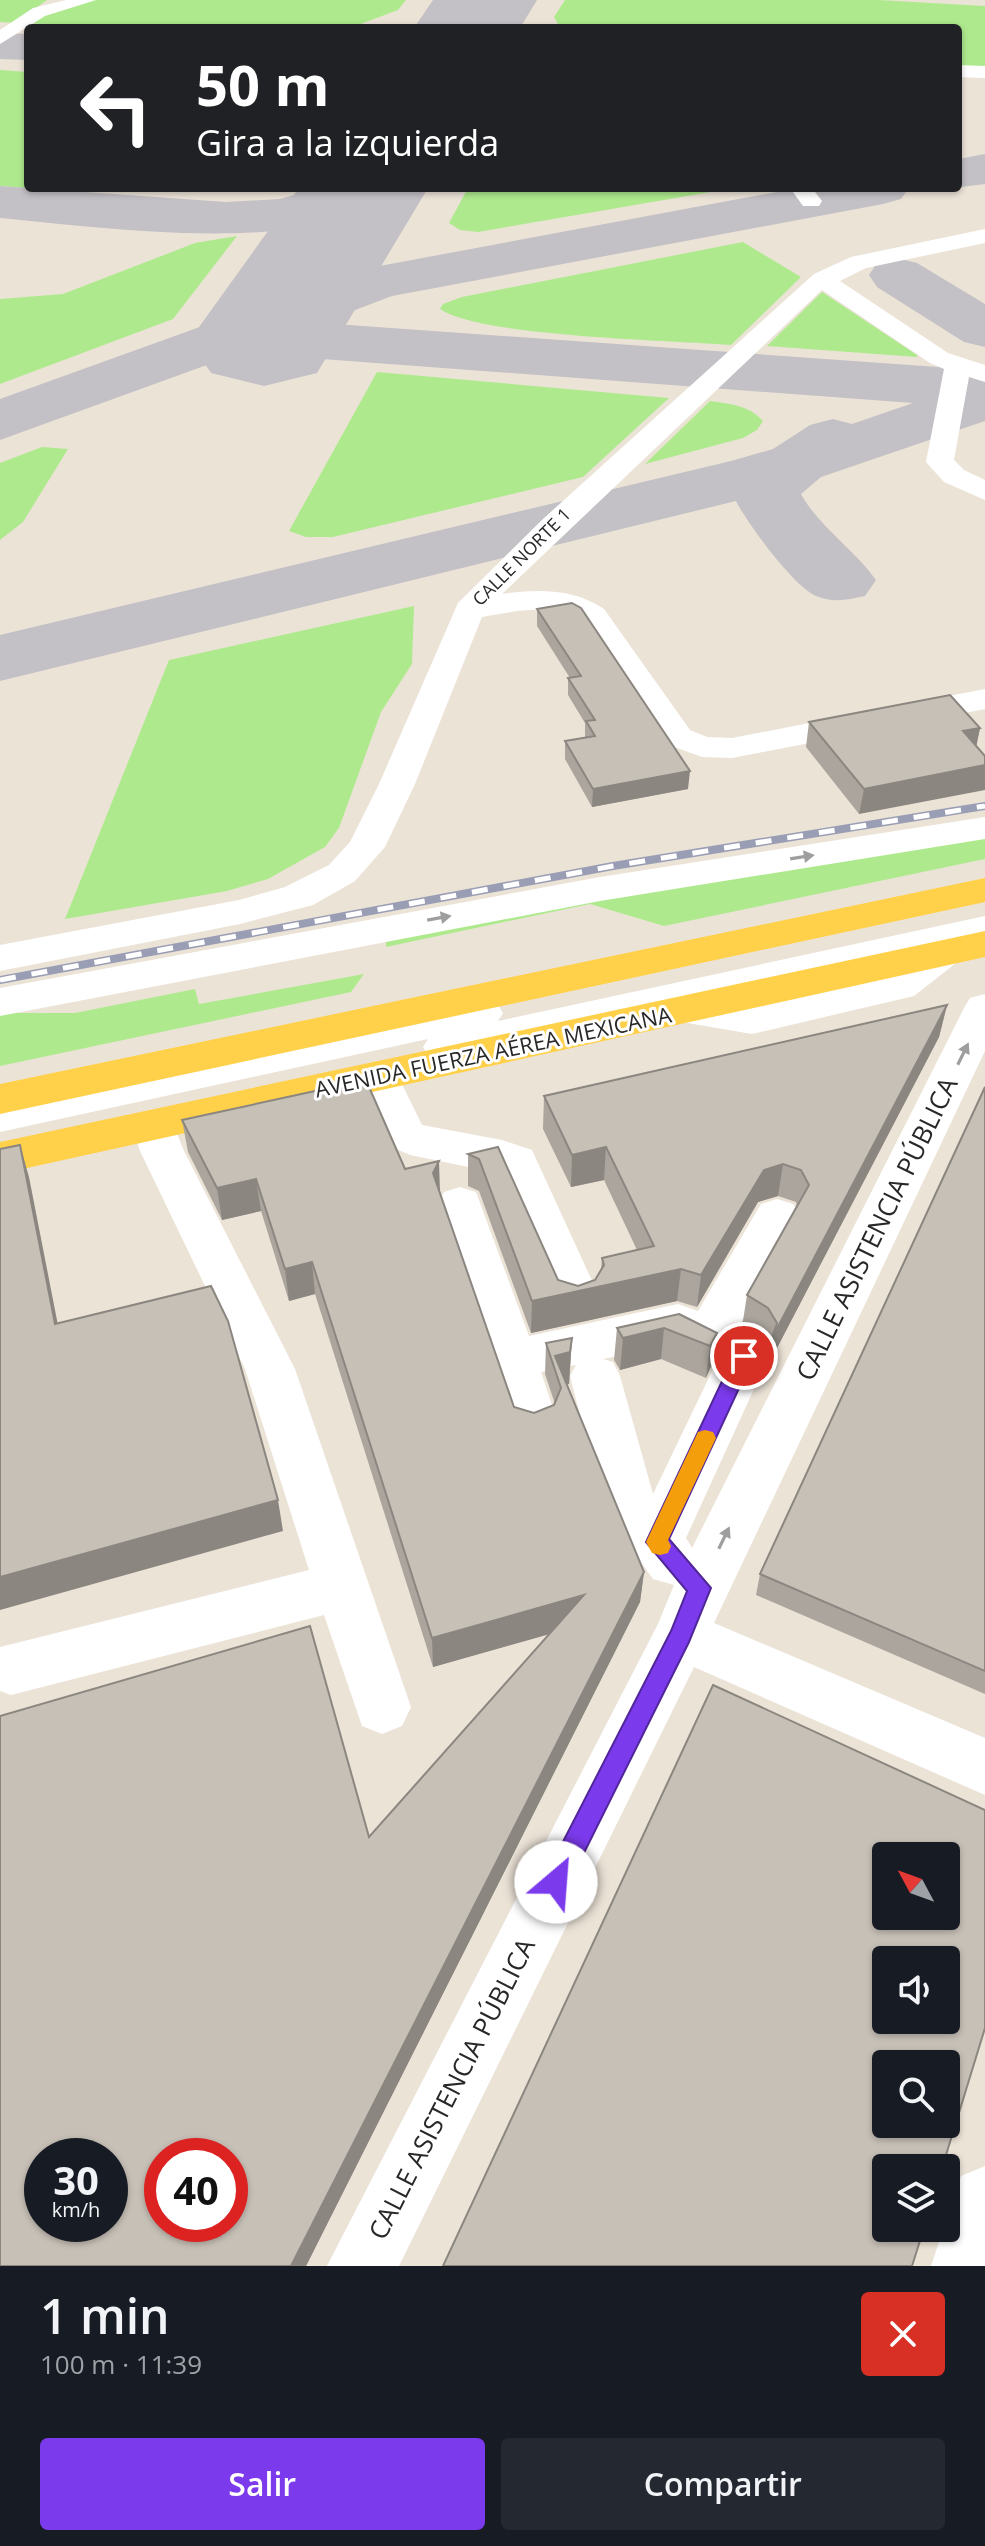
<!DOCTYPE html>
<html lang="es">
<head>
<meta charset="utf-8">
<style>
	:root { --surface:#171b24; --page:#242831; --text:#f1f3f6; --muted:#9ea1a6; --accent:#7c3aed }
	body { margin:0; font-family:"Open Sans",sans-serif; background:var(--page); color:var(--text); height:100vh; display:flex; flex-direction:column; font-size:30px; white-space:nowrap }
	* { box-sizing:border-box; margin:0 }
	p { font-size:26px; color:var(--muted) }
	.icon { flex:none; width:44px; height:44px; fill:none; stroke:currentColor; stroke-width:2; stroke-linecap:round; stroke-linejoin:round }
	.map { position:relative; height:2266px; overflow:hidden }
	.details { display:flex; flex-direction:column; background:var(--surface); flex:1 }
	.details>* { flex:none }
	.guide { position:absolute; left:24px; top:24px; width:938px; height:168px; border-radius:8px; box-shadow:0 2px 6px #0004; background:#202124; color:#fff; overflow:hidden }
	.needle { width:52px; rotate:311deg }
	.tools { position:absolute; left:872px; top:1842px; display:grid; gap:16px }
	.tools a { display:grid; place-items:center; width:88px; height:88px; border-radius:8px; background:var(--surface); box-shadow:0 2px 6px #0004; font-size:40px }
	.speed { position:absolute; left:24px; top:2138px; display:flex; gap:16px; font-size:40px; font-weight:700; text-align:center }
	.speed>* { display:grid; place-content:center; width:104px; height:104px; border-radius:50%; background:var(--surface); box-shadow:0 2px 6px #0004; line-height:1 }
	.speed small { font-size:20px; font-weight:400 }
	.speed .limit { border:12px solid #d22; background:#fff; color:#111 }
	.pin { position:absolute; display:grid; place-items:center; width:68px; height:68px; color:#fff; margin:-34px; border:4px solid #fff; border-radius:50%; box-shadow:0 2px 8px #0007 }
	.me { position:absolute; width:88px; margin:-44px; rotate:27deg; stroke-linejoin:round; filter:drop-shadow(0 0 6px #0008) }
	.turn { display:flex; align-items:center; gap:28px; height:168px; padding:0 40px; font-size:36px }
	.turn .icon { width:104px; height:104px; stroke-width:2.5 }
	.turn b { display:block; font-size:56px; line-height:68px }
	.round { display:grid; place-items:center; flex:none; width:84px; height:84px; border-radius:8px; background:var(--page) }
	.head { display:flex; align-items:center; justify-content:space-between; height:136px; padding:0 40px }
	h1 { font-size:48px; font-weight:600; line-height:60px }
	.cta { display:flex; gap:16px; margin-top:auto; padding:16px 40px }
	.cta a { flex:1; height:92px; border-radius:8px; background:var(--accent); color:#fff; font-size:32px; font-weight:600; line-height:92px; text-align:center }
	.cta a+a { background:var(--page); color:var(--text) }
	.map>svg:first-child { display:block }
</style>
</head>
<body>
<div class="map">
<svg width="985" height="2266" viewBox="0 0 985 2266">
	<rect width="100%" height="100%" fill="#ece3d7"/>
	<path fill="#aeea8d" d="M0,0H47L15,23L0,22Z
		M92,0H406L398,10L350,28H94L28,23L44,14Z
		M565,0H878L985,6V67L958,66V28H560L554,17Z
		M0,70L28,72V188H51L48,190L0,186Z
		M468,188H734L478,232L460,230L449,223Z
		M237,236L173,319L0,384V299L63,294L195,243Z
		M743,242L801,277L731,345C672,340 481,337 440,309L443,304L462,297Z
		M822,292L917,355V357L767,346Z
		M377,372L669,398L583,477L333,537H306L289,531Z
		M710,401C730,404 749,405 763,421L757,430L743,438L645,464Z
		M42,447L68,449L23,522L0,540V463Z
		M414,606L412,664L381,712L339,828L325,847L268,879L227,891L65,919L169,660Z
		M985,831V859L664,926L590,904L386,947V931Z
		M364,974L351,992L0,1066V1013H75L195,989L199,1004Z"/>
	<g fill="none" stroke-linecap="round" stroke-linejoin="round">
		<path fill="#c3c0c6" fill-rule="evenodd" d="M470,0L495,1L501,10L487,28H444Z
			M0,33L28,34V60L0,59Z
			M985,154V184L953,188H958V159Z
			M0,186L226,202L280,199L318,188H385C334,262 82,225 0,218Z
			M798,188H909L901,199L883,204L392,296L321,323L966,369L985,374V421L821,477L801,494C820,528 854,549 876,580L865,596C847,600 834,603 816,596C794,587 747,523 736,501L0,681V635L731,461L773,449L810,425L833,419L852,424L913,403L322,359H276L255,354L251,349L0,440V399L358,270Z
			M897,258L917,263L985,304V347L964,342L877,287L869,275L877,263Z"/>
		<path fill="#c3c0c6" fill-rule="evenodd" d="M433,0H537L520,28H414Z
			M299,188H428L317,373L264,386L211,373L189,341Z"/>
		<path fill="#fff" fill-rule="evenodd" d="M66,0H96L45,16L0,44V30L33,8Z
			M958,65L985,66V78L958,77Z
			M790,188H812L822,201L819,206H803Z
			M985,229V243L866,268L840,281L948,353L985,365V382L969,377L954,460L964,470L985,480V500L944,482L926,462L944,369L930,363L822,290L502,594C538,589 573,588 604,609L690,730L707,737L732,738L985,689V709L732,758L702,757L666,744L582,623C551,602 517,611 482,617L415,784L385,847L355,881L313,905L240,924L0,971V945L239,900L285,887L329,865L350,842L379,784L458,603L543,519L814,274L851,257Z
			M985,817V839L600,901L0,1016V988L600,877Z
			M985,916V942L958,948L962,954L956,963L914,996L752,1034L670,1020L666,1012L444,1061L429,1057L423,1047L428,1039L0,1132V1100L482,999L497,1003L503,1013L498,1021ZM910,958L887,975L752,1006L717,1001Z
			M985,994V1051L714,1623L985,1738V1795L694,1667L399,2266H327L658,1624L674,1585L653,1579L609,1518L602,1502L570,1376L576,1365L541,1372L557,1420L550,1435L532,1441L514,1435L437,1204L444,1192L460,1187L476,1192L529,1336L678,1304L698,1311L761,1204L777,1199L793,1204L800,1216L738,1328L761,1342L769,1356L686,1538L692,1548L964,1008L970,998ZM676,1343L716,1363L653,1494L620,1376L613,1362L603,1359Z
			M378,1062L393,1066L422,1125L502,1140L532,1150L599,1296L592,1309L575,1315L558,1309L498,1173L410,1155L385,1144L357,1077L363,1066Z
			M154,1109L169,1114L184,1151L295,1369L411,1707L402,1726L382,1734L362,1726L324,1615L11,1695L0,1691V1647L309,1570L245,1369L140,1151L132,1125L139,1114Z
			M985,2166V2266H931L961,2176Z"/>
		<path fill="#ffd14a" fill-rule="evenodd" d="M985,878V902L0,1114V1084Z
			M985,931V957L0,1174V1142Z"/>
		<defs>
			<path id="rail" d="M0,980L613,866L985,806"/>
		</defs>
		<use href="#rail" stroke="#9a9eb5" stroke-width="8"/>
		<use href="#rail" stroke="#fff" stroke-width="5" stroke-dasharray="16" stroke-linecap="butt"/>
	</g>
	<path fill="#aba59d" d="M537,609L688,789L592,807L565,759V741L585,738V723L568,695V678H570L537,626Z
		M809,722L980,728L976,746L859,814L806,747Z
		M947,1005L939,1037L766,1369L770,1351L763,1339L742,1327L747,1295L797,1206L796,1202L778,1196L758,1202L697,1307L677,1301L531,1333L479,1191L468,1186V1154L498,1147L558,1280L578,1286L595,1280L601,1270L602,1258L637,1250L604,1180L571,1187L543,1129L544,1096Z
		M985,1087V1694L756,1595L760,1574Z
		M182,1120L405,1169L440,1192L514,1407L534,1413L554,1405L555,1404L545,1374L546,1343L572,1338L569,1384H567L644,1572L640,1602L306,2266H0L369,1837L549,1634L433,1667L315,1294L289,1301L261,1211L222,1220L188,1152Z
		M679,1314L717,1333L712,1364L706,1378L661,1359L620,1370L614,1360L617,1328Z"/>
	<path fill="#8b8680" d="M980,728L975,753L963,731Z
		M985,765V790L859,814L864,789Z
		M690,771L688,789L592,807L593,789Z
		M947,1005L939,1037L766,1369L772,1338Z
		M20,1145L29,1177L64,1356L55,1324Z
		M606,1147L604,1180L571,1187L572,1155Z
		M439,1161L440,1193L433,1173Z
		M783,1164L778,1196L758,1202L697,1307L701,1275L764,1170Z
		M256,1179L261,1211L222,1220L217,1188Z
		M312,1262L315,1294L289,1301L285,1269Z
		M681,1269L677,1301L531,1333L532,1301Z
		M664,1328L661,1359L620,1370L623,1338Z
		M717,1333L712,1364L706,1378L710,1346Z
		M572,1338L569,1384L561,1386L555,1356Z
		M278,1500L283,1531L0,1610V1577Z
		M644,1572L640,1602L306,2266H291Z
		M584,1595L582,1625L433,1667L432,1638Z"/>
	<path fill="#c7c0b7" stroke="#8b8680" stroke-width="2" fill-rule="evenodd" d="M572,603L581,608L690,771L593,789L565,741L595,736L586,721L595,720L568,678L581,676L537,609Z
		M950,695L980,728L963,731L985,756V765L864,789L809,722Z
		M947,1005L772,1338L777,1323L768,1308L747,1295L809,1185L801,1170L783,1164L764,1170L701,1275L681,1269L532,1301L479,1159L468,1154L498,1147L558,1280L578,1286L595,1280L604,1265L602,1258L654,1246L606,1147L572,1155L544,1096Z
		M366,1080L405,1169L439,1161L433,1173L514,1407L534,1413L554,1405L561,1388L546,1343L572,1338L570,1352L555,1356L644,1572L291,2266H0V1716L310,1626L369,1837L584,1595L432,1638L312,1262L285,1269L256,1179L217,1188L182,1120ZM42,2156H110V2224H42ZM162,2156H230V2224H162Z
		M985,1087V1671L760,1574Z
		M20,1145L55,1324L211,1286L228,1321L278,1500L0,1577V1149Z
		M679,1314L717,1333L710,1346L664,1328L623,1338L617,1328Z
		M713,1685L985,1810V2028L942,2168H886V2228H924L912,2266H443ZM886,1856H946V1916H886ZM886,1960H946V2020H886ZM886,2064H946V2124H886Z"/>
	<defs><path id="oneway-solid" d="M-6-.8H1V-3.2L6.5 0L1 3.2V.8H-6Z" transform="scale(2)"/></defs>
	<g fill="#9e9e9e">
		<use href="#oneway-solid" transform="translate(802 857) rotate(-9)"/>
		<use href="#oneway-solid" transform="translate(439 918) rotate(-10)"/>
		<use href="#oneway-solid" transform="translate(963 1054) rotate(-64)"/>
		<use href="#oneway-solid" transform="translate(724 1538) rotate(-64)"/>
	</g>
	<path fill="#7c3aed" stroke="#51269a" stroke-width="2" d="M744,1348L754,1356L669,1539L711,1588L689,1642L565,1891L556,1895L547,1891L544,1882L547,1873L671,1631L687,1591L646,1542L734,1356Z"/>
	<path fill="#f59e0b" d="M705,1430L713,1432L716,1438L668,1540L671,1546L668,1553L660,1555L652,1553L646,1542L698,1432Z"/>
	<g text-anchor="middle" stroke-width="6" stroke-linejoin="round" paint-order="stroke">
		<g font-size="18" fill="#282828" stroke="#fff">
			<text transform="translate(522 557) rotate(-45)" y="6">CALLE NORTE 1</text>
		</g>
		<g font-size="22" fill="#282828" stroke="#fff">
			<text transform="translate(493 1052) rotate(-12)" y="8">AVENIDA FUERZA AÉREA MEXICANA</text>
		</g>
		<g font-size="26" fill="#282828" stroke="#fff">
			<text transform="translate(877 1229) rotate(-64)" y="9">CALLE ASISTENCIA PÚBLICA</text>
			<text transform="translate(452 2089) rotate(-63)" y="9">CALLE ASISTENCIA PÚBLICA</text>
		</g>
	</g>
</svg>
<div class="tools">
<a><svg class="needle" viewBox="-14 -14 28 28"><path d="M0-13l5 13h-10z" fill="#e53935"/><path d="M0 13l5-13h-10z" fill="#9ea1a6"/></svg></a>
<a><svg class="icon" aria-label="sound" viewBox="0 0 24 24"><path d="M4 9h4l5-4v14l-5-4H4zM17 9q2 3 0 6"/></svg></a>
<a><svg class="icon" aria-label="search" viewBox="0 0 24 24"><circle cx="10" cy="10" r="6"/><path d="M15 15l6 6"/></svg></a>
<a><svg class="icon" aria-label="layers" viewBox="0 0 24 24"><path d="M12 4l9 5-9 5-9-5zM3 14l9 5 9-5"/></svg></a>
</div>
<div class="speed"><div>30<small>km/h</small></div><div class="limit">40</div></div>
<div class="pin" style="left:744px;top:1356px;background:#d93025"><svg class="icon" aria-label="arrive" viewBox="0 0 24 24"><path d="M6 21V4h12l-3 4 3 4H6"/></svg></div>
<svg class="me" style="left:556px;top:1882px" viewBox="-20 -20 40 40"><circle r="19" fill="#fff"/><path d="M0-13L10 11 0 6-10 11z" fill="#7c3aed"/></svg>
<div class="guide">
<div class="turn"><svg class="icon" aria-label="left" viewBox="0 0 24 24"><path d="M17 20v-9H6M10 6l-5 5 5 5"/></svg><div><b>50 m</b>Gira a la izquierda</div></div>
</div>
</div>
<section class="details">
<div class="head"><div><h1>1 min</h1><p>100 m · 11:39</p></div><a class="round" style="background:#d93025;color:#fff"><svg class="icon" aria-label="close" viewBox="0 0 24 24"><path d="M6 6l12 12M18 6L6 18"/></svg></a></div>
<div class="cta"><a>Salir</a><a>Compartir</a></div>
</section>
</body>
</html>
